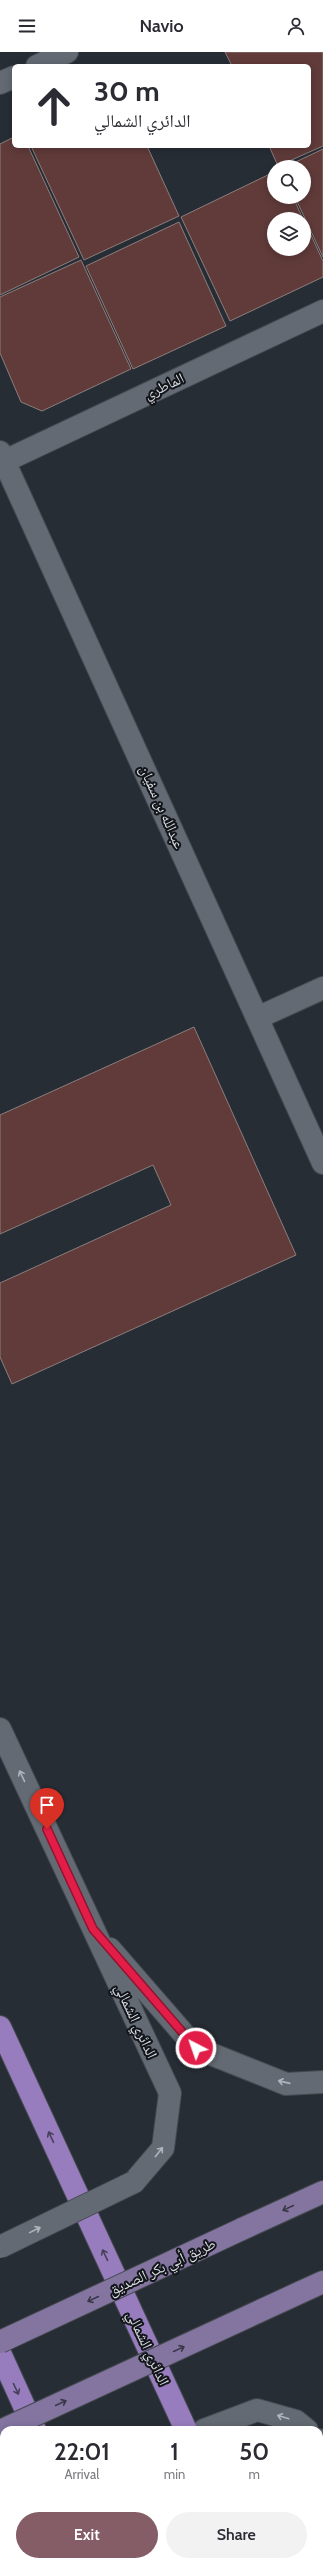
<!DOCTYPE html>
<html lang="en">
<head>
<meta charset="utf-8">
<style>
	:root { --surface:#fff; --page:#f2f2f3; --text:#2b2b33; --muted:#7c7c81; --accent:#855d67 }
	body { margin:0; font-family:Cabin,"Noto Naskh Arabic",sans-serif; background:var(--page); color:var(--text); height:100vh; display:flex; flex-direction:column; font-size:15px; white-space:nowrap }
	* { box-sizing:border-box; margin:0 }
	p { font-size:13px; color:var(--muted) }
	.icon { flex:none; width:22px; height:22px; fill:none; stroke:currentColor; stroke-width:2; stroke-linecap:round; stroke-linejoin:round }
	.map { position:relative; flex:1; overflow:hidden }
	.side { position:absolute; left:0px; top:2374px; width:323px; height:140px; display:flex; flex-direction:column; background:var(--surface); border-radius:12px 12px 0 0; box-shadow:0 2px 10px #0003 }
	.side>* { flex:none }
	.guide { position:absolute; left:12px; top:12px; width:299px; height:84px; border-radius:6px; box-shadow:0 2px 10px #0003; background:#fff; color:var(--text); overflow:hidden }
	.tools { position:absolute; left:267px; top:108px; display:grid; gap:8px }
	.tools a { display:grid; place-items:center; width:44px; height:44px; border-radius:50%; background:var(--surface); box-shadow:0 2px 10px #0003; font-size:20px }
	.pin { position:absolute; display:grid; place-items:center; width:34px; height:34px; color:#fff; margin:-41px -17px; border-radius:50% 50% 50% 0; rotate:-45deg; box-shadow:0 0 4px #0007 }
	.pin .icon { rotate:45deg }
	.me { position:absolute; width:44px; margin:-22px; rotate:319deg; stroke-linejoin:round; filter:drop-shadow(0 0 3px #0008) }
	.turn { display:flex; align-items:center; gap:14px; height:84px; padding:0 16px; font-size:18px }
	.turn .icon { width:52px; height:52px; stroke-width:2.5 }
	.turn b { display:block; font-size:28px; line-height:34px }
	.eta { display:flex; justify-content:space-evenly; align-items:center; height:68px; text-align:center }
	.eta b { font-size:24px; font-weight:600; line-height:28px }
	.cta { display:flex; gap:8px; margin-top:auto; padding:8px 16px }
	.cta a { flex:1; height:46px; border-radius:24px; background:var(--accent); color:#fff; font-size:16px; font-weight:600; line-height:46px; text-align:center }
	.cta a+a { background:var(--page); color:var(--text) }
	header { display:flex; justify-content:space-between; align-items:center; height:52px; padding:0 16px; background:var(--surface); font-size:18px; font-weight:600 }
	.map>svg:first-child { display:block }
</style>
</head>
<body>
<header><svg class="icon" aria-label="menu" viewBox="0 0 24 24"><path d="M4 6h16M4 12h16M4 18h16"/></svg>Navio<svg class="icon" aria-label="person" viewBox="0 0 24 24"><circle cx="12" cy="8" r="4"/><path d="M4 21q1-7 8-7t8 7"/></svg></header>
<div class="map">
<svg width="323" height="2514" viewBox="0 0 323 2514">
	<rect width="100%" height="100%" fill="#272d35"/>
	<path fill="#603b3a" stroke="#8b7e7d" d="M225,0H323V94L278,114L269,94H309V14H232Z
		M14,85V94H28L79,205L0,243V92Z
		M31,94H147L179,164L84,208Z
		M323,97V205L295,145H304V115H285Z
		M274,120V145H293L303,167H274V197H304V168L323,209V225L230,269L181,165Z
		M179,170L226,274L133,317L86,214Z
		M81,208L131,317L42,359L21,350L0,301V245Z
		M194,975L296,1203L12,1332L0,1305V1231L171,1153L153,1113L0,1182V1063Z"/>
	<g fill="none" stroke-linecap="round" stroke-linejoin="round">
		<defs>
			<path id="minor" d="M37,14L67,0
				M0,31L14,25
				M0,400L323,1111
				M5,409L323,259
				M257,966L323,936"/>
			<path id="tertiary" d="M0,1677L170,2041L163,2096L134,2130
				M110,1897L196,1996L286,2032L323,2030
				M204,2378L257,2358L296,2369L307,2378
				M319,2388L323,2391
				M0,2470L4,2468"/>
			<path id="primary" d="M242,2177L323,2140
				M301,2240L323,2230"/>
			<path id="motorway" d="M0,1975L186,2378
				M0,2301L35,2378
				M96,2510L98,2514
				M247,2510L249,2514"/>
		</defs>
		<use href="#minor" stroke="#454950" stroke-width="24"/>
		<use href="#tertiary" stroke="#454950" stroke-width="24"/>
		<use href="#primary" stroke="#454950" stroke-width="24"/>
		<use href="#motorway" stroke="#454950" stroke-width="24"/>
		<use href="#minor" stroke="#636a73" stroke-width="22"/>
		<use href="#tertiary" stroke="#636a73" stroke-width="22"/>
		<use href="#primary" stroke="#8375a0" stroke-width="22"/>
		<use href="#motorway" stroke="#987dbe" stroke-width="22"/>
		<defs>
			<path id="tertiary-bridge" d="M0,2195L134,2130"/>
			<path id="primary-bridge" d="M0,2290L242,2177
				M0,2379L301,2240"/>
		</defs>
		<use href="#tertiary-bridge" stroke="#454950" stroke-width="24" stroke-linecap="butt"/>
		<use href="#primary-bridge" stroke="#454950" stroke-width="24" stroke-linecap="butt"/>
		<use href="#tertiary-bridge" stroke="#636a73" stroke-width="22"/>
		<use href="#primary-bridge" stroke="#8375a0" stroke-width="22"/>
	</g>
	<defs><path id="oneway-shaft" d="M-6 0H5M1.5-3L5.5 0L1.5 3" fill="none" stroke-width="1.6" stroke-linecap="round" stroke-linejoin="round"/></defs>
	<g stroke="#b0b5bc">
		<use href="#oneway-shaft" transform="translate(22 1724) rotate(-115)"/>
		<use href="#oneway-shaft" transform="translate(284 2030) rotate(-167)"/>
		<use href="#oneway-shaft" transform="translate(159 2100) rotate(-52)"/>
		<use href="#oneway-shaft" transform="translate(35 2178) rotate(-26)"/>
		<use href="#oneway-shaft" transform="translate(283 2365) rotate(-163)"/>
	</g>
	<g stroke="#483f5b">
		<use href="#oneway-shaft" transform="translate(51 2085) rotate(-115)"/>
		<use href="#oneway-shaft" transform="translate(105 2203) rotate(-115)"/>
		<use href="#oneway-shaft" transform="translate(16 2337) rotate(65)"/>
	</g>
	<g stroke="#3a3748">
		<use href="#oneway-shaft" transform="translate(288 2156) rotate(155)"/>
		<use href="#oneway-shaft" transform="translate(93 2247) rotate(155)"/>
		<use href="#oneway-shaft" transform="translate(179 2297) rotate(-25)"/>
		<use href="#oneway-shaft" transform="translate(61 2351) rotate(-25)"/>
	</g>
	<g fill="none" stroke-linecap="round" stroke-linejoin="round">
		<defs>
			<path id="route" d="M47,1777L93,1877L196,1996"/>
		</defs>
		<use href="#route" stroke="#92132f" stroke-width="10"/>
		<use href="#route" stroke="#e11d48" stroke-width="7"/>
	</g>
	<g text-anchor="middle" stroke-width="4" stroke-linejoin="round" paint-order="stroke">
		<g font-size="15" fill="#dadde3" stroke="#121519">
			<text transform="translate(164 334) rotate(-25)" y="5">الماطري</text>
			<text transform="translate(162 755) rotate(66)" y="5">عبدالله بن سفيان</text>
			<text transform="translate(136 1969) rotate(65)" y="5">الدائري الشمالي</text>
			<text transform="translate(162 2215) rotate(-25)" y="5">طريق أبي بكر الصديق</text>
			<text transform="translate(148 2296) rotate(65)" y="5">الدائري الشمالي</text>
		</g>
	</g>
</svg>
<div class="tools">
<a><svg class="icon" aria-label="search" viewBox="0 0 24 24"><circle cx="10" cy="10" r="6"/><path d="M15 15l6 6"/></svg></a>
<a><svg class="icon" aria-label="layers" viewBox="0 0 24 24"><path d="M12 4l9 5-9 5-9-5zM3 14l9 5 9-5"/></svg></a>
</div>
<div class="pin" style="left:47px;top:1777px;background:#d93025"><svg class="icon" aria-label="arrive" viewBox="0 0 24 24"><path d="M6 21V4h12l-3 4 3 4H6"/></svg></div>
<svg class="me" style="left:196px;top:1996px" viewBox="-20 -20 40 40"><circle r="17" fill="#e11d48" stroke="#fff" stroke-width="3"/><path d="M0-11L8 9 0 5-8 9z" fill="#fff"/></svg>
<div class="guide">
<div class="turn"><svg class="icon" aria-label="ahead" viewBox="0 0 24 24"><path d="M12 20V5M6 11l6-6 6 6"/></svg><div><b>30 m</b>الدائري الشمالي</div></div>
</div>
<section class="side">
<div class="eta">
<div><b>22:01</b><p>Arrival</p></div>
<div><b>1</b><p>min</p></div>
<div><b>50</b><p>m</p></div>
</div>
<div class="cta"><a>Exit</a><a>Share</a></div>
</section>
</div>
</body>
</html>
